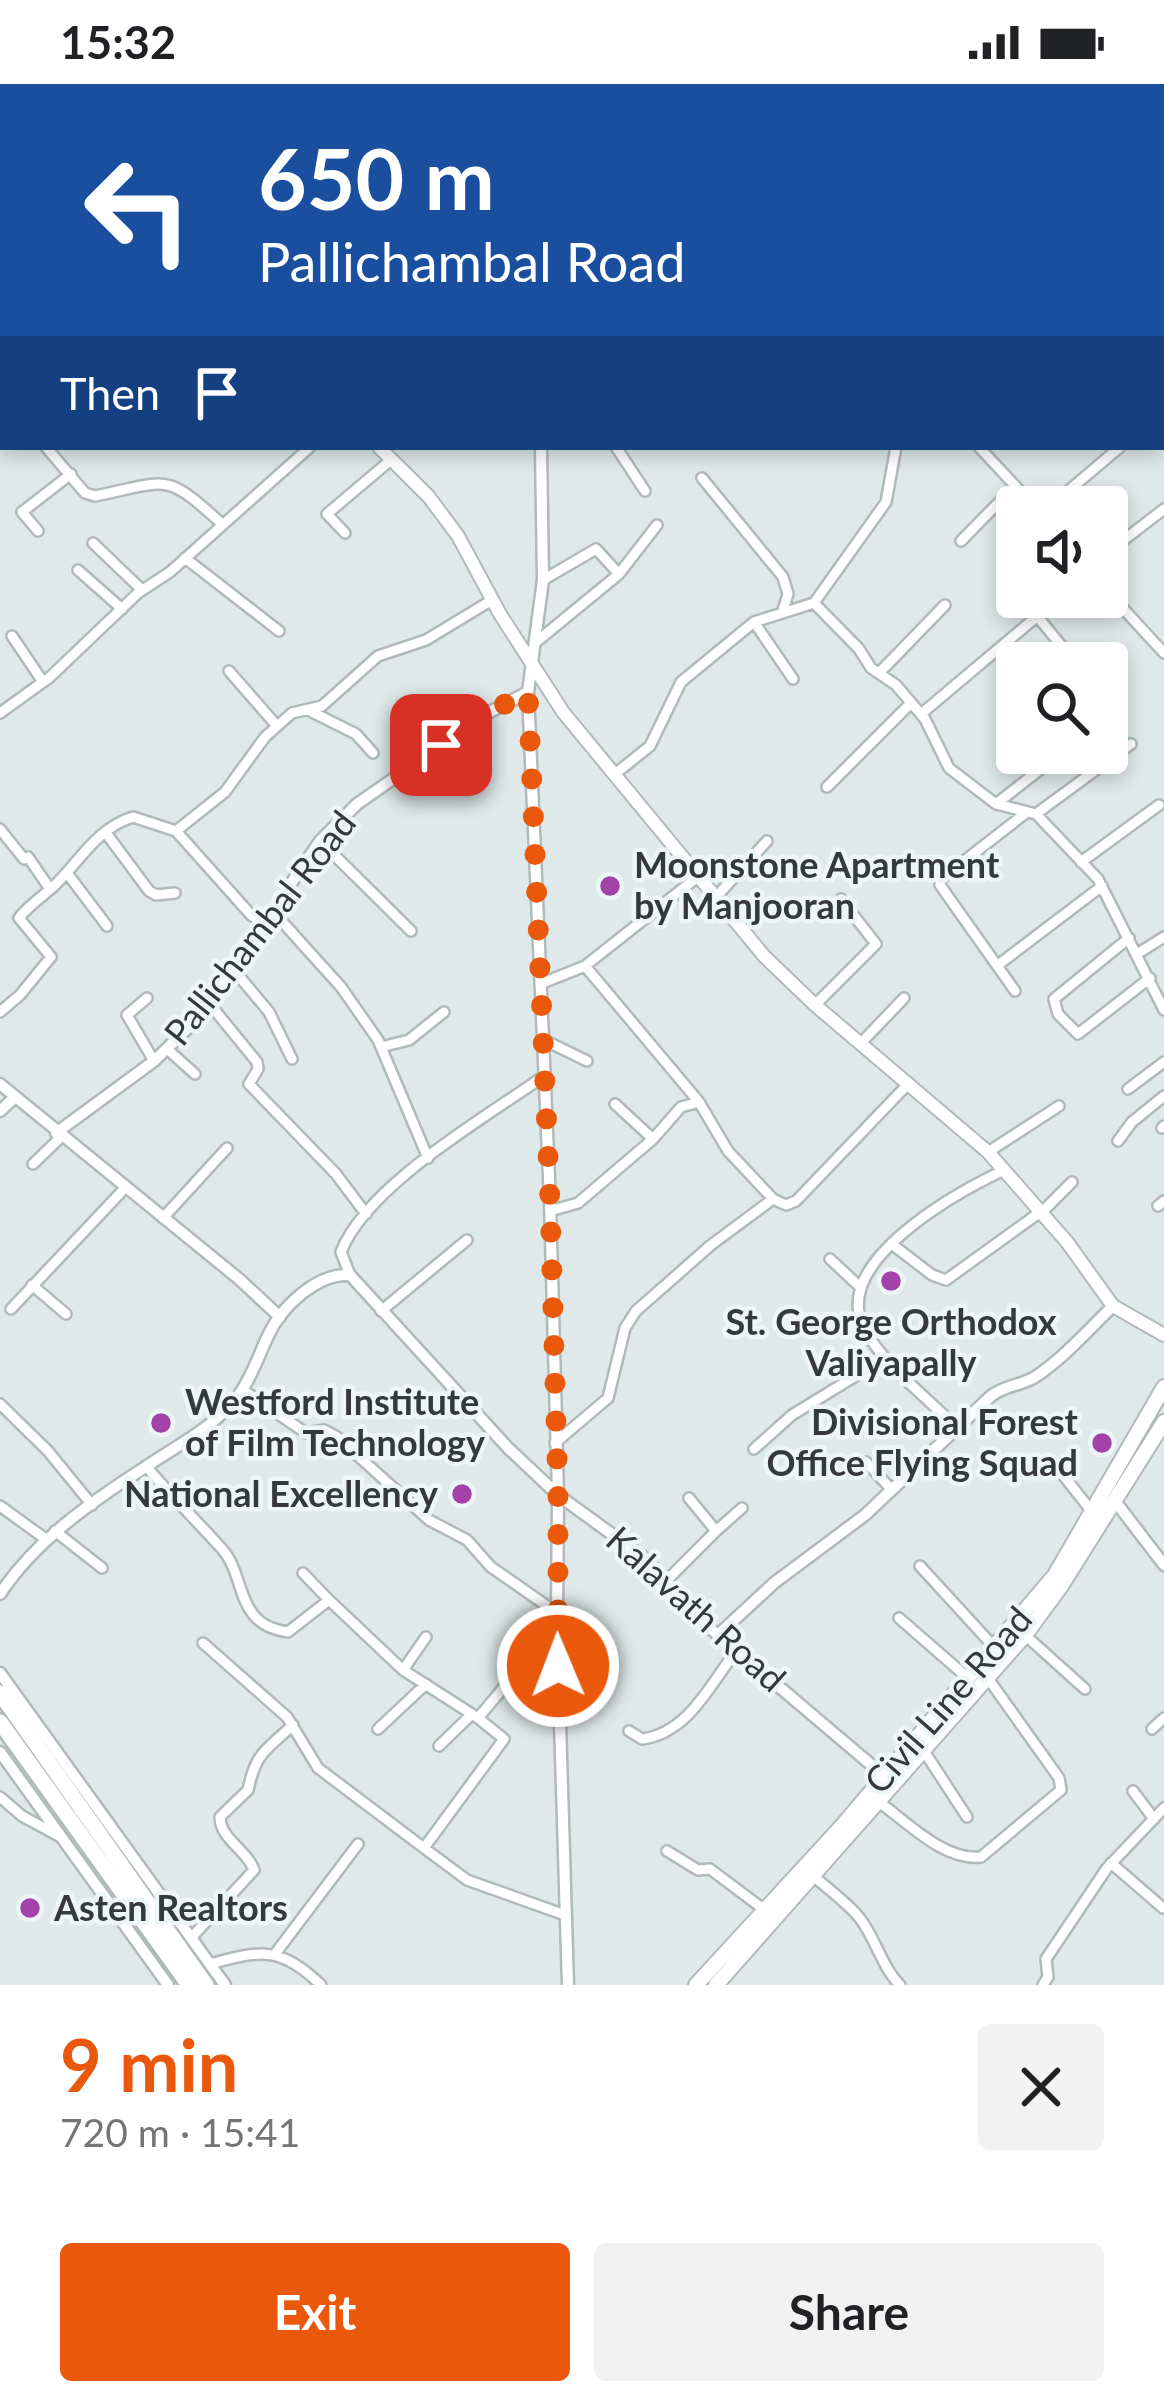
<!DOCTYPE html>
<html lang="en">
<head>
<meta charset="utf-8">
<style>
	:root { --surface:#fff; --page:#f2f2f2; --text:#202124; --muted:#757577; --accent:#ea580c }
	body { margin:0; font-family:Lato,sans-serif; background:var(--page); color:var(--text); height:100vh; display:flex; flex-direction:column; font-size:45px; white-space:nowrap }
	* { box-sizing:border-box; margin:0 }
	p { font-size:39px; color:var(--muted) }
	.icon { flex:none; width:66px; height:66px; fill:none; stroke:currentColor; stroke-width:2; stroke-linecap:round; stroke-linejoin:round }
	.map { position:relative; height:1901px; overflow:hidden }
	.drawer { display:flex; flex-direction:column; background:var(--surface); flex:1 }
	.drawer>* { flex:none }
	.hud { position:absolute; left:0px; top:0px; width:1164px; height:366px; box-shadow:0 6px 18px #0003; background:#1a4fa0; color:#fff; overflow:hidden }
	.fabs { position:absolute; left:996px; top:402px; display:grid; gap:24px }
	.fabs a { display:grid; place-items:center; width:132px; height:132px; border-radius:12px; background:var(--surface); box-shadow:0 6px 18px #0003; font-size:60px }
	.pin { position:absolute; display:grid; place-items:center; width:102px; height:102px; color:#fff; margin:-51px; border-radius:24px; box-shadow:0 6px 18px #0006 }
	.me { position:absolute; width:132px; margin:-66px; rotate:359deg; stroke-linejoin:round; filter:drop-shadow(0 0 9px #0008) }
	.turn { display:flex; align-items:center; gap:42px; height:252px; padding:0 60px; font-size:54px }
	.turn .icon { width:156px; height:156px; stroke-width:2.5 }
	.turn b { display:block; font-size:84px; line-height:102px }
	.then { display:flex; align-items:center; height:114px; padding:0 60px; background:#0003; gap:24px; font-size:45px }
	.round { display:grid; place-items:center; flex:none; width:126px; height:126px; border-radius:12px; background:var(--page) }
	.overview { display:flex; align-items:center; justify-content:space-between; height:204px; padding:0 60px }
	h1 { font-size:72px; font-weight:700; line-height:90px; color:var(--accent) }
	.cta { display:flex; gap:24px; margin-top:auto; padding:24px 60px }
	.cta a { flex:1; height:138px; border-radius:12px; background:var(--accent); color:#fff; font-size:48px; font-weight:700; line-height:138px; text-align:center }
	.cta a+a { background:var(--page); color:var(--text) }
	.status { display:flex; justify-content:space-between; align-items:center; height:84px; padding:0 60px; background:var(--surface); direction:ltr }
	.status svg { height:33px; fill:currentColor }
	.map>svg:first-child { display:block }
</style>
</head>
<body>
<div class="status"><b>15:32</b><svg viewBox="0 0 49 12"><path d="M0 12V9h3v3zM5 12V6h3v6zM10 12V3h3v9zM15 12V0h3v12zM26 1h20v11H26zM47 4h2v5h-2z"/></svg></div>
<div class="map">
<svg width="1164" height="1901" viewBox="0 0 1164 1901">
	<rect width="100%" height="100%" fill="#dfe9e9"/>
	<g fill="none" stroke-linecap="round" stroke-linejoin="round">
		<defs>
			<path id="minor" d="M381,0L383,3
				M711,0L713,3
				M159,3L162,0
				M650,3L653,0
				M849,3L852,0
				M983,3L988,1
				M1085,3L1089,0
				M0,20L3,24
				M0,95L3,93
				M1161,141L1164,138
				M1161,199L1164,203
				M0,217L3,215
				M1161,226L1164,223
				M0,322L3,321
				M1161,328L1164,325
				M0,340L3,336
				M46,363L85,409L95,412C169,397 164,387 222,440
				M616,363L645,407
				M979,363L1035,423
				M702,394L783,493L788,510L782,529
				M1054,419L1120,363
				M38,447L22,428L71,390
				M345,449L327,430L392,375
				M961,457L1015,402
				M93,459L142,506
				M1107,469L1164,425
				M185,474L279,547
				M78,486L122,525
				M543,496L596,465L619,490L657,441
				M1107,507L1164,569
				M814,519L859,565L871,584L896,601L925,635L949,684L996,720L1036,730L1098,795L1164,926
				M1037,532L1069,571
				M754,538L793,595
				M12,552L43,598
				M535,559L619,490
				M229,587L277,642
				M879,589L945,521
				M310,627L356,650L373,669
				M0,629L50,593L138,509L170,488L310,363
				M921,630L1060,513
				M615,690L650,662L681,598L754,538L814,519L886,418L896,363
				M827,703L911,619
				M996,720L1061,669
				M1036,730L1131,660
				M0,745L24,775L28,773L50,805
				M176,747L251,831L268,843
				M106,749L149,807L156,811L175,809
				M320,757L411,847
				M1081,778L1159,721
				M67,789L107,842
				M717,812L767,757
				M277,832L341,903L378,956L428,1074
				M1129,854L1054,915L1058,930L1078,950L1150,894
				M1137,870L1164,853
				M998,881L1102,802
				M585,882L699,1018
				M233,885L269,928L292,975
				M540,900L585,882L700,791
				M1015,907L940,801L941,795L1027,728
				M147,914L127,931L154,977
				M208,918L257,978L258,985L249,1000L336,1090L366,1130
				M815,921L876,860L841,815
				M0,928L20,911L51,873L19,834C29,821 42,813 54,802C80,777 97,744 133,733L176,747L225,708L265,653L292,629L322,622L378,572L426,556L492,516
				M542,955L587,977
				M862,958L904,914
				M381,963L409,956L444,928
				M167,965L195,990
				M1128,1005L1164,978
				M615,1020L653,1055L681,1023L699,1018L728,1067L773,1115
				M1162,1044L1164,1042
				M1118,1057L1132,1038L1164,1012
				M988,1068L1059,1022
				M33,1080L62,1052
				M1158,1122L1164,1117
				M550,1127L578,1119L653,1055
				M1040,1130L1072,1098
				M163,1134L227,1064
				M893,1161L932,1191L946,1196L1039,1129
				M830,1175L859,1202
				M350,1191L341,1168C367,1101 485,1034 544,992
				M32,1201L66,1230
				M11,1225L124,1105
				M381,1227L467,1156
				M243,1306L306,1349L324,1346L337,1353L429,1436L467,1456L491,1483L557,1529
				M0,1320L48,1367L92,1421
				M959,1346C930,1316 882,1280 864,1244C830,1178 956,1109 1004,1086
				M555,1359L608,1314L625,1244L636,1227L711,1161L773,1115L786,1121L796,1117L909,999
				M754,1365L792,1331L885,1274
				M866,1378L892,1406
				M146,1382C170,1411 197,1437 222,1465C247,1493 234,1541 288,1548L329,1516L403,1586L478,1634L557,1540
				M1063,1391L1093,1429
				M0,1422L47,1456
				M55,1447L102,1484
				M716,1447L742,1424
				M920,1482L995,1564
				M303,1489L329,1516
				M666,1497L716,1447L689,1414
				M899,1534L969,1595
				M1025,1551L1085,1605
				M203,1559L287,1633L318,1684L424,1764L467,1796L565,1831
				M403,1586L426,1553
				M378,1645L426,1600
				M1152,1645L1164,1634
				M629,1647L642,1655C688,1649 710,1601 736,1567
				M439,1662L472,1630
				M924,1667L967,1733
				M1133,1707L1154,1735
				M0,1713L22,1732L59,1752
				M879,1718C907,1738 944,1777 981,1773L1061,1706L1059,1694L987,1593
				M424,1764L504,1655L478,1634
				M667,1767L698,1786L710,1785L766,1827
				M1111,1779L1163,1824
				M812,1791C827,1804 845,1817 858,1832C875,1852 882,1884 900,1901
				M191,1854L254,1786C247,1766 220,1755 220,1733L248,1706C256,1668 265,1667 293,1641
				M275,1870L358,1760
				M210,1880C261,1866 280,1862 321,1901
				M1043,1901L1048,1893L1046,1875L1107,1784L1164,1724"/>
			<path id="tertiary" d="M508,0L509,3
				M541,363L543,496L528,608L550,1117L558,1411L557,1540L568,1901
				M0,1000L239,1195L280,1233
				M0,1027L14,1014
				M56,1049L154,977L191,941L277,832L290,801L320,757L357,720L488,629L528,608
				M1115,1417L1164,1481
				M0,1510C35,1457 91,1418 144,1384C179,1360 211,1346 238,1312C251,1295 258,1273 267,1254C280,1224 316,1189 350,1191L508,1364L558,1411L646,1475L705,1540L882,1690
				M718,1551L774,1499L865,1431L991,1312C1005,1301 1020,1302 1035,1293C1064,1274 1088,1246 1113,1222
				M0,1589L225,1901
				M0,1668L168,1901"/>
			<path id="secondary" d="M68,0L72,3
				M379,363L429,413L458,452L500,530L563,628L764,872L815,921L988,1068L1067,1158L1113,1222L1164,1251"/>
			<path id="primary" d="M696,1901L842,1742L1055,1491L1164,1303
				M716,1901L1025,1551L1061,1502L1164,1338"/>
			<path id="trunk" d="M0,1609L206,1901
				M0,1638L189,1901"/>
		</defs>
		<use href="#minor" stroke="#b1babb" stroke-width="14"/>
		<use href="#tertiary" stroke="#b1babb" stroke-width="15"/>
		<use href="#secondary" stroke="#b1babb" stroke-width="16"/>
		<use href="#primary" stroke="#b1babb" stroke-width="18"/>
		<use href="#trunk" stroke="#b1babb" stroke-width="20"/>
		<use href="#minor" stroke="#fff" stroke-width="9"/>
		<use href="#tertiary" stroke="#fff" stroke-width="10"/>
		<use href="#secondary" stroke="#fff" stroke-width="12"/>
		<use href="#primary" stroke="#fff" stroke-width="14"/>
		<use href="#trunk" stroke="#fff" stroke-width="15"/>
	</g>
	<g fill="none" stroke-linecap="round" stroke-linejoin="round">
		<path stroke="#ea580c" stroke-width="21" stroke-dasharray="0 37.8" d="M441,661L488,629L528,608L550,1117L558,1411V1582"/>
	</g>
	<g fill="#a342a9" stroke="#ecf6f7" stroke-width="4.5">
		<circle cx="610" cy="802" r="12"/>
		<circle cx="891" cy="1197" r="12"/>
		<circle cx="161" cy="1339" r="12"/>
		<circle cx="1102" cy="1359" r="12"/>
		<circle cx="462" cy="1410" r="12"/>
		<circle cx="30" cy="1824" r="12"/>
	</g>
	<g text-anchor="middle" stroke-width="9" stroke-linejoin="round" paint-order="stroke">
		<g font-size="36" font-weight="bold" fill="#36393a" stroke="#ecf6f7" text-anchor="start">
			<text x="634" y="794">Moonstone Apartment<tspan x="634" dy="41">by Manjooran</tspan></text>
			<text x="891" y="1251" text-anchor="middle">St. George Orthodox<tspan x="891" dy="41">Valiyapally</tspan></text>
			<text x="185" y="1331">Westford Institute<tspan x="185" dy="41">of Film Technology</tspan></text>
			<text x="1078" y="1351" text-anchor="end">Divisional Forest<tspan x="1078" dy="41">Office Flying Squad</tspan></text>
			<text x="438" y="1423" text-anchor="end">National Excellency</text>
			<text x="54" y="1837">Asten Realtors</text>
		</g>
		<g font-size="36" fill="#36393a" stroke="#ecf6f7">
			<text transform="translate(260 844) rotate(-52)" y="13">Pallichambal Road</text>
			<text transform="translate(696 1525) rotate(42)" y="13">Kalavath Road</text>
			<text transform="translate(948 1616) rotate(-49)" y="13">Civil Line Road</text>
		</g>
	</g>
</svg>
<div class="fabs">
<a><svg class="icon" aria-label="sound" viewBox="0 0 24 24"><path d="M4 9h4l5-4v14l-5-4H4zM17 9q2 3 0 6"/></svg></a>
<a><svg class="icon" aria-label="search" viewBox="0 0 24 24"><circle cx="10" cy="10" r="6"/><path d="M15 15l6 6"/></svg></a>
</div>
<div class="pin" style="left:441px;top:661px;background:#d93025"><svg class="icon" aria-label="arrive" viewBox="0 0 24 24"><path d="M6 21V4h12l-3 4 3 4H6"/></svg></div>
<svg class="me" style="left:558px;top:1582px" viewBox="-20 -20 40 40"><circle r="17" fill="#ea580c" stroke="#fff" stroke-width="3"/><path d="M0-11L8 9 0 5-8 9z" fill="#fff"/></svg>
<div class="hud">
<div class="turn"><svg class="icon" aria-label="left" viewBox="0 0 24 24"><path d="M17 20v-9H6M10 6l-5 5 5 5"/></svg><div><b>650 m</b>Pallichambal Road</div></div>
<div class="then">Then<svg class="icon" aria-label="arrive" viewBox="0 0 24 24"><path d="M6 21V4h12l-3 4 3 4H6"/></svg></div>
</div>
</div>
<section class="drawer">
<div class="overview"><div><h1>9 min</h1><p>720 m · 15:41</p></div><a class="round"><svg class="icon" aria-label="close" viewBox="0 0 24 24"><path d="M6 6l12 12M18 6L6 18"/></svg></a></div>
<div class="cta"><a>Exit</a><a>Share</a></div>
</section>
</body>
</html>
